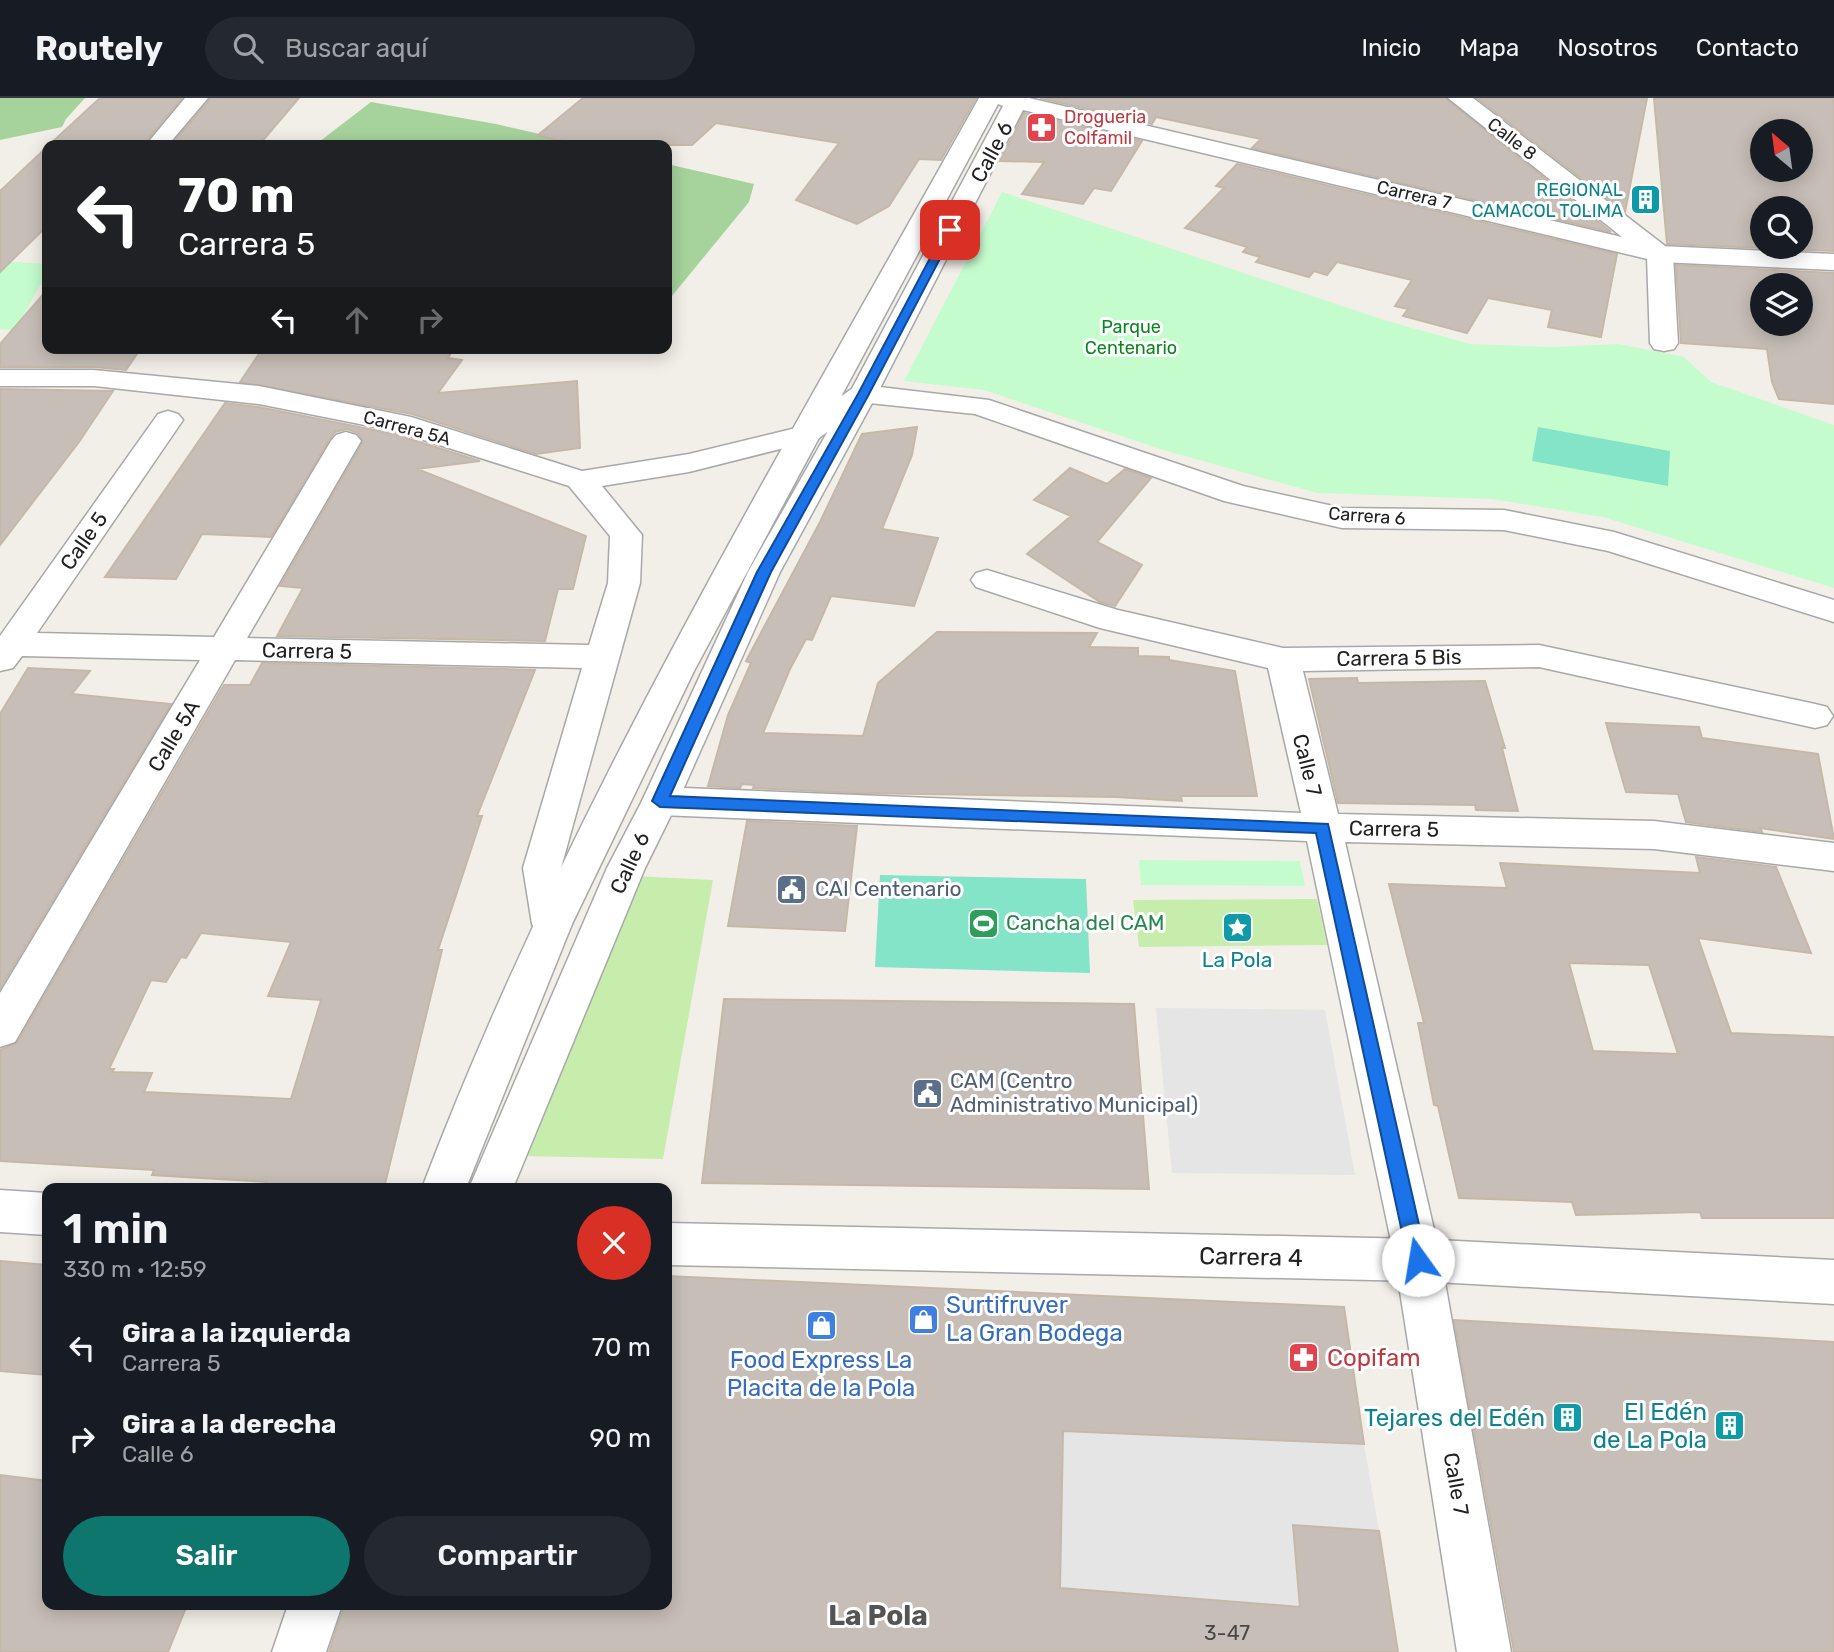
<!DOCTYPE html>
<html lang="es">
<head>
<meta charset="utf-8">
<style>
	:root { --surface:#171b24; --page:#242831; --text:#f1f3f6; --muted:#9ea1a6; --line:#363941; --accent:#0f766e }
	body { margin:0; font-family:Rubik,sans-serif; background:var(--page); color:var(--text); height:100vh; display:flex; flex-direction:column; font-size:26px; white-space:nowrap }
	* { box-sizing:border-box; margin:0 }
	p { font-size:23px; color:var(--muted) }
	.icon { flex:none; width:38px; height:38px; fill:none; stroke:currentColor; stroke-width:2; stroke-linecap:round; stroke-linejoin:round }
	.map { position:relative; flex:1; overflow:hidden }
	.side { position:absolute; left:42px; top:1085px; width:630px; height:427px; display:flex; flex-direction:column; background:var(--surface); border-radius:14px; box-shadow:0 4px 18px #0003 }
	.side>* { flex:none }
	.hud { position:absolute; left:42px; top:42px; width:630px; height:214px; border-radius:14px; box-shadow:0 4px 18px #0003; background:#202124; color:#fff; overflow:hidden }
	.needle { width:46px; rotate:331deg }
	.buttons { position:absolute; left:1750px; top:21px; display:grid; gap:14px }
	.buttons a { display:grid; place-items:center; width:63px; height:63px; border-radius:50%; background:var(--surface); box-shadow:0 4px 18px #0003; font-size:35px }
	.pin { position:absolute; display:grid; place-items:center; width:60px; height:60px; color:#fff; margin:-30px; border-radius:14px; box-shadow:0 4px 10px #0006 }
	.me { position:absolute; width:77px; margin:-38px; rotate:347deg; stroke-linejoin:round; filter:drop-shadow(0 0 5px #0008) }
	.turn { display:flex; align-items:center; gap:24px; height:147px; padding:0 21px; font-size:32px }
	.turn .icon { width:91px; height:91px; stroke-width:2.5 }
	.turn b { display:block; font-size:49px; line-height:60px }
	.lanes { display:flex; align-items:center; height:66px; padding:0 21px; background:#0003; justify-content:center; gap:35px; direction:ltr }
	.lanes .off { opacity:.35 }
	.round { display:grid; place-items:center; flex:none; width:74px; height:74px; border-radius:37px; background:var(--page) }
	.headline { display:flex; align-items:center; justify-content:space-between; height:119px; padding:0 21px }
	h1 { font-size:42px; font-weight:600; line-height:52px }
	.button { display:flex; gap:14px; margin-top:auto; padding:14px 21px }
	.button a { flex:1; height:80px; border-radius:42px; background:var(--accent); color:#fff; font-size:28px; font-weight:600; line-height:80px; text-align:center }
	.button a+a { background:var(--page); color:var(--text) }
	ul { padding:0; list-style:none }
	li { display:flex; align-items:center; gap:21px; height:91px; padding:0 21px }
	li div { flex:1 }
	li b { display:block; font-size:26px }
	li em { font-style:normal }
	header { display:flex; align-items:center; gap:42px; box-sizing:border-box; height:98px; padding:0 35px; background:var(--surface); border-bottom:2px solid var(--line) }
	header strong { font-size:33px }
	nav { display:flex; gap:38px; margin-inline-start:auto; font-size:24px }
	.search { width:490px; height:63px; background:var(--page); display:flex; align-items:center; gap:18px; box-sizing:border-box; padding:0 24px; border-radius:38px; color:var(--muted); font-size:26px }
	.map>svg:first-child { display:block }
</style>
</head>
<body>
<header>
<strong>Routely</strong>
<div class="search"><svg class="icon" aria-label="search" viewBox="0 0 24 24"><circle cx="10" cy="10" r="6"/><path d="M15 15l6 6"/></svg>Buscar aquí</div>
<nav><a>Inicio</a><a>Mapa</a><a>Nosotros</a><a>Contacto</a></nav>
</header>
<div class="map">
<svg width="1834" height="1554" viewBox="0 0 1834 1554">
	<rect width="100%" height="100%" fill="#f2efe8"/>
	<path fill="#c6edac" d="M634,778L713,782L663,1061L521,1058Z
		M1317,801L1327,847L1139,849L1133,802Z"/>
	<path fill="#a6d39b" d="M0,0H85L66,21L62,29L0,42Z
		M371,4L496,26L587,47H315Z
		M667,66L754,86L749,104L667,204Z"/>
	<path fill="#c5fcce" d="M1002,94L1384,222L1470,246L1552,249L1619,246L1684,259L1711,284L1834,327V490L1603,419L1492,401L1317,395L1160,351L984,292L904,283Z
		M0,163L47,166V175L15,232L0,231Z
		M1139,762L1300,763L1305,788L1141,787Z"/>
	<path fill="#83e4c7" d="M1538,329L1670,353L1668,388L1532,363Z
		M880,777L1086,781L1090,875L875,869Z"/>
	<path fill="#e5e5e5" d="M1156,910L1325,912L1355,1077L1172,1075Z
		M1063,1333L1364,1346L1379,1433L1293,1427L1300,1509L1060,1490Z"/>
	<path fill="#c7bfb7" stroke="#c5b8a9" stroke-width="2" fill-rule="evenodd" d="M100,0H182L143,47H49Z
		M211,0H299L259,47H171Z
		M583,0H976L941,62L919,61L889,108L857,126L796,102L839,45L716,25L692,47H585L537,38Z
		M1040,0H1445L1611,134L1252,50L1261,41L1156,19L1152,26Z
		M1477,0H1647L1625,114Z
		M1654,0H1834V153L1667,146ZM1762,33H1801V72H1762ZM1762,110H1801V149H1762Z
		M1024,15L1142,43L1111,93L1094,90L1083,106L1022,96L1044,64L1000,63Z
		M47,49V128L0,174V93Z
		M1237,66L1617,156L1601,239L1548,229L1552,212L1488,200L1467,235L1403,218L1408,211L1395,208L1412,182L1337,164L1327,177L1314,173L1309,179L1256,164L1260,159L1243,154L1247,149L1185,130L1224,90L1216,88Z
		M1676,167L1834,175V306L1779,301L1772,284L1767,251L1681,245ZM1762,187H1801V226H1762Z
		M47,192V250H141L126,272L94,269H0V246Z
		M263,250H454L448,260L462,262L438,295L577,283L580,350L536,356L412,316L240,284Z
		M0,291L113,293L79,344L0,447Z
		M225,305L259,309L394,336L480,363L417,371L586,438L573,491H558L545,543L277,538L303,490L280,488L363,344L358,335L347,331L335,334L329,342L271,439L202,436L176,481L105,479Z
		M917,329L912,357L882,431L938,440L914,508L831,498L812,542L806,541L790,571L763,635L863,638L878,585L937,534L1097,535L1089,549L1138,550V558L1169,559V562L1235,573L1257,698H1181L1182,703L1116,699L860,695L753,690L754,687L742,686L740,690L708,688L728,617L751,565L746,563L820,424L862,336Z
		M1070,370L1107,386L1125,371L1151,380L1097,444L1142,467L1115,508L1100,504L1027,456L1071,418L1034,402Z
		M262,565L535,572L477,718H482L438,852H442L384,1090H265L267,1084L152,1077L154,1072L0,1063V952L17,945L224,587H250ZM201,835L291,844L268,898L321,902L291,1001L144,994L152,975L112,974L114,971H109L151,882L166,884L181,859L186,860Z
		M28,570L90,573L72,596L171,606L0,890V616Z
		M1357,580L1358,585L1485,583L1505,650H1502L1518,713L1476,712L1475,707L1338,705L1309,581Z
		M1606,625L1699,629L1702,640L1818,656L1834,741L1760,730L1762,734L1686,724L1678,696L1626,694Z
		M747,723L857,728L845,833L728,828Z
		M1696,759L1776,769L1811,855L1698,840L1731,935L1834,939V1120H1702L1700,1114L1576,1117L1572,1104L1459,1100L1438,1008L1434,1007L1418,925H1424L1389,786L1507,790L1500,765L1700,775ZM1569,865L1649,867L1678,956L1593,953Z
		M724,901L1134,906L1149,1091L702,1085Z
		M0,1163L47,1167V1277L0,1273Z
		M667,1178L1344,1209L1364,1346L1063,1333L1060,1490L1300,1509L1293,1427L1379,1433L1398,1554H329L344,1507H667Z
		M1454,1222L1834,1244V1554H1514Z
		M0,1377L47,1383V1507H187L168,1554H0Z"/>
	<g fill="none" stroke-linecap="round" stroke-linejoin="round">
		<defs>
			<path id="minor" d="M185,0H208L168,47H146Z
				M1448,0H1473L1669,151L1673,156L1678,245L1674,251L1664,253L1654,251L1650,245L1647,159Z
				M0,272H94L259,288L411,319L582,373L689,356L796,330L853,290L863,287L989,302L1243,388L1342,410L1504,412L1614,434L1834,502V524L1608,453L1504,432L1342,430L1224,403L975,316L869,305L816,342L689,374L602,388L642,437L640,485L561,770L572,826L566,837L552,842L538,837L532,826L523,770L582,570L235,562L15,944L0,949V895L200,562L22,558L13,570L0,573V538L158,316L168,313L178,316L183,322L37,535L214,539L331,343L336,337L346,334L356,337L361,343L247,540L589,547L608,485L610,438L569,388L395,333L259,306L94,288H0Z
				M987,472L1118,512L1283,550L1539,547L1815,606L1827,609L1833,618L1827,627L1815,630L1539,569L1303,573L1338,716L1654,723L1834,745V773L1654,751L1345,744L1441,1162L1511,1554H1457L1395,1162L1307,743L660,717L647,713L642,703L647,693L660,689L1301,715L1268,570L1100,530L976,489L971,482L976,475Z"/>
			<path id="tertiary" d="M979,0H1029L1660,148L1834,156V172L1660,164L1023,12L877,296L780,474L678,703L645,770L513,1090H469L607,770L642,703L748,474L849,296L1003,8L998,6L694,573L572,826L466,1090H422C567,708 781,356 979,0Z
				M0,1092L47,1095V1137L0,1134Z
				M667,1125L1418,1141L1834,1162V1206L1418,1183L667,1167Z
				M288,1507H342L326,1554H272Z"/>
		</defs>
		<use href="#minor" stroke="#a8a8a8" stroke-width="3"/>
		<use href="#tertiary" stroke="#a8a8a8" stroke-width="3"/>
		<use href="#minor" fill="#fff" fill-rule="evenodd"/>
		<use href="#tertiary" fill="#fff" fill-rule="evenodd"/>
	</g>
	<path fill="#1a73e8" stroke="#114b97" stroke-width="2" d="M950,129L955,132L869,296L771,474L670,698L1328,726L1427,1162L1424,1169L1418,1171L1411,1169L1408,1162L1316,735L660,709L652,703L757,474L858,296L945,132Z"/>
	<defs>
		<symbol id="pharmacy-square" viewBox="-11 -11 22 22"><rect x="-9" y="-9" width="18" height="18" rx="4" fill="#e0444e" stroke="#fff"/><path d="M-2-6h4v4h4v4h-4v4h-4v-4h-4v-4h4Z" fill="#fff"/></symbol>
		<symbol id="building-square" viewBox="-11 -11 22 22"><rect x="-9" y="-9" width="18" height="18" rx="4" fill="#0f9aa8" stroke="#fff"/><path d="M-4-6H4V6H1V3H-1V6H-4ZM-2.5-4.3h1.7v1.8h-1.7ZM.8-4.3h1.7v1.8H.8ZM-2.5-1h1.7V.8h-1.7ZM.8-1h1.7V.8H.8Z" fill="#fff"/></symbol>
		<symbol id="civic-square" viewBox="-11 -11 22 22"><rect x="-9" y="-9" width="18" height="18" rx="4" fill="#5c6f8a" stroke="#fff"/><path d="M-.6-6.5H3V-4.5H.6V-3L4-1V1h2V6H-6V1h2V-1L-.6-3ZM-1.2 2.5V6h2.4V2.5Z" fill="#fff"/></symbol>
		<symbol id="stadium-square" viewBox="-11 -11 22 22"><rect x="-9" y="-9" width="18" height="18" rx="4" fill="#2e9e5b" stroke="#fff"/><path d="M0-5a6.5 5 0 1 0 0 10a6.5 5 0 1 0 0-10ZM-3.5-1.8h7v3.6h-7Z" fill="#fff"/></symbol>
		<symbol id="sight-square" viewBox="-11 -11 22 22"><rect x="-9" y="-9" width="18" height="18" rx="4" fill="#0f9aa8" stroke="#fff"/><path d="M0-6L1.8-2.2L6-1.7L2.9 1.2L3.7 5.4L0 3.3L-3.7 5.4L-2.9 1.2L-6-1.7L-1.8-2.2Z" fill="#fff"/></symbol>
		<symbol id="shop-square" viewBox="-11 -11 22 22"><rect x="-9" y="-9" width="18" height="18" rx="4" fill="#3f7fe0" stroke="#fff"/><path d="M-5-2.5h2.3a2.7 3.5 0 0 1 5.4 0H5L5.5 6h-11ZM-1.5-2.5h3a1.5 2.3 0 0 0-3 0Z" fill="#fff"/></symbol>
	</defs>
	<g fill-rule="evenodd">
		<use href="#pharmacy-square" x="1024" y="12" width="35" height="35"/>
		<use href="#building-square" x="1628" y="84" width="35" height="35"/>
		<use href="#civic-square" x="774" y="774" width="35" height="35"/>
		<use href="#stadium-square" x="966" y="808" width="35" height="35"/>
		<use href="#sight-square" x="1220" y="812" width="35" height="35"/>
		<use href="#civic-square" x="910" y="978" width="35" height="35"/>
		<use href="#shop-square" x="906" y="1204" width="35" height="35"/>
		<use href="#shop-square" x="804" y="1210" width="35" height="35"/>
		<use href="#pharmacy-square" x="1286" y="1242" width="35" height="35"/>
		<use href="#building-square" x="1550" y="1302" width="35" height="35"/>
		<use href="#building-square" x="1712" y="1310" width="35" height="35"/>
	</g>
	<g text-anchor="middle" stroke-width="6" stroke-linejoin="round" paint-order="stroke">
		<g font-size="18" fill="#be3a42" stroke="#fff" text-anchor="start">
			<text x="1064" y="25">Drogueria<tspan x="1064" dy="21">Colfamil</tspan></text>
		</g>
		<g font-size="18" fill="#212121" stroke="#fff">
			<text transform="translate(1512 41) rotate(38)" y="6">Calle 8</text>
			<text transform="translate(1414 97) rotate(13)" y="6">Carrera 7</text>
			<text transform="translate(407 330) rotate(15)" y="6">Carrera 5A</text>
			<text transform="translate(1367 418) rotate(4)" y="6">Carrera 6</text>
		</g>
		<g font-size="18" fill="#0d838f" stroke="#fff" text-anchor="end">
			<text x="1623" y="98">REGIONAL<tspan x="1623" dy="21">CAMACOL TOLIMA</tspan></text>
		</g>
		<g font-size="18" fill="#07881e" stroke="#fff">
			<text x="1131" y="235">Parque<tspan x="1131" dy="21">Centenario</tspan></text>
		</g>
		<g font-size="21" fill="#212121" stroke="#fff">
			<text transform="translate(992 54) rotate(-62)" y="7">Calle 6</text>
			<text transform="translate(84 443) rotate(-55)" y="7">Calle 5</text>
			<text transform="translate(307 553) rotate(1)" y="7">Carrera 5</text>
			<text transform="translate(1399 560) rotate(-1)" y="7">Carrera 5 Bis</text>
			<text transform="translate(174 638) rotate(-59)" y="7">Calle 5A</text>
			<text transform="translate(1307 667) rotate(76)" y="7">Calle 7</text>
			<text transform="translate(1394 731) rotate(1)" y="7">Carrera 5</text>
			<text transform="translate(630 765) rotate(-65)" y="7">Calle 6</text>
			<text transform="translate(1456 1386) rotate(80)" y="7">Calle 7</text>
		</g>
		<g font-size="21" fill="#4e5e75" stroke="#fff" text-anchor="start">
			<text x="815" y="798">CAI Centenario</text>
			<text x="950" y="990">CAM (Centro<tspan x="950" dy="24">Administrativo Municipal)</tspan></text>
		</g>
		<g font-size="21" fill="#27864d" stroke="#fff" text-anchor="start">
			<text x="1006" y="832">Cancha del CAM</text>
		</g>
		<g font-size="21" fill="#0d838f" stroke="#fff">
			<text x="1237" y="869">La Pola</text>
		</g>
		<g font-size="21" fill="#4a4846">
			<text x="1227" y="1542">3-47</text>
		</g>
		<g font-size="24" fill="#212121" stroke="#fff">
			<text transform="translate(1251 1159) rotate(1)" y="8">Carrera 4</text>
		</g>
		<g font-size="24" fill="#366cbe" stroke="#fff" text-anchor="start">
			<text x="946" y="1215">Surtifruver<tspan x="946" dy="28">La Gran Bodega</tspan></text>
			<text x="821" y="1270" text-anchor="middle">Food Express La<tspan x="821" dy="28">Placita de la Pola</tspan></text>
		</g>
		<g font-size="24" fill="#be3a42" stroke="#fff" text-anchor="start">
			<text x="1327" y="1268">Copifam</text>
		</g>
		<g font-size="24" fill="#0d838f" stroke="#fff" text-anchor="end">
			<text x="1707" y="1322">El Edén<tspan x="1707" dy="28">de La Pola</tspan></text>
			<text x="1545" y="1328">Tejares del Edén</text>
		</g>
		<g font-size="28" font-weight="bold" fill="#545454" stroke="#fff">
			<text x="878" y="1527">La Pola</text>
		</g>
	</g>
</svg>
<div class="buttons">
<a><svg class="needle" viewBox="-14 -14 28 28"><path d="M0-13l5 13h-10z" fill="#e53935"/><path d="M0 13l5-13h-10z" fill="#9ea1a6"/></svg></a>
<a><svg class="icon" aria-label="search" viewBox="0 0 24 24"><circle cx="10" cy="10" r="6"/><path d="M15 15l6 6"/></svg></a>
<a><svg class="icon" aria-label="layers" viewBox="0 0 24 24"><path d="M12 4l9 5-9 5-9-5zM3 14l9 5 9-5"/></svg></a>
</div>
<div class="pin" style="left:950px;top:132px;background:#d93025"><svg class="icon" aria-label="arrive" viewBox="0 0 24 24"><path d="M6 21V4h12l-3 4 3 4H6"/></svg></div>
<svg class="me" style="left:1418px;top:1162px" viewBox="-20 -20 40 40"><circle r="19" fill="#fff"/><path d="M0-13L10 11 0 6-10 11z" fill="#1a73e8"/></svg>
<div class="hud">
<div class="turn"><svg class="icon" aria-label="left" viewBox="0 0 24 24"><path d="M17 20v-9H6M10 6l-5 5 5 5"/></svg><div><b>70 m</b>Carrera 5</div></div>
<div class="lanes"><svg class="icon" aria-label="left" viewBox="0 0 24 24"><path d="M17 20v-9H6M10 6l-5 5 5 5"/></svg><svg class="icon off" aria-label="ahead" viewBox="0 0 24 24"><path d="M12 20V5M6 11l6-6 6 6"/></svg><svg class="icon off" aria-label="right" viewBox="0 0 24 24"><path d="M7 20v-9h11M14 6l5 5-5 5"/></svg></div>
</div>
<section class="side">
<div class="headline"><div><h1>1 min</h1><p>330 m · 12:59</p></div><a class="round" style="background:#d93025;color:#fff"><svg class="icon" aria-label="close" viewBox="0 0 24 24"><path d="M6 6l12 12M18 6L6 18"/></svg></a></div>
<ul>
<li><svg class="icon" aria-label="left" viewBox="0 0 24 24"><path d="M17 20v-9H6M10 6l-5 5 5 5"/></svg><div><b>Gira a la izquierda</b><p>Carrera 5</p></div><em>70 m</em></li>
<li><svg class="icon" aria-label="right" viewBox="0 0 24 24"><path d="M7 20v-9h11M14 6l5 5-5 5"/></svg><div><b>Gira a la derecha</b><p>Calle 6</p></div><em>90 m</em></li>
</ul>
<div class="button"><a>Salir</a><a>Compartir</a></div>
</section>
</div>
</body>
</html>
